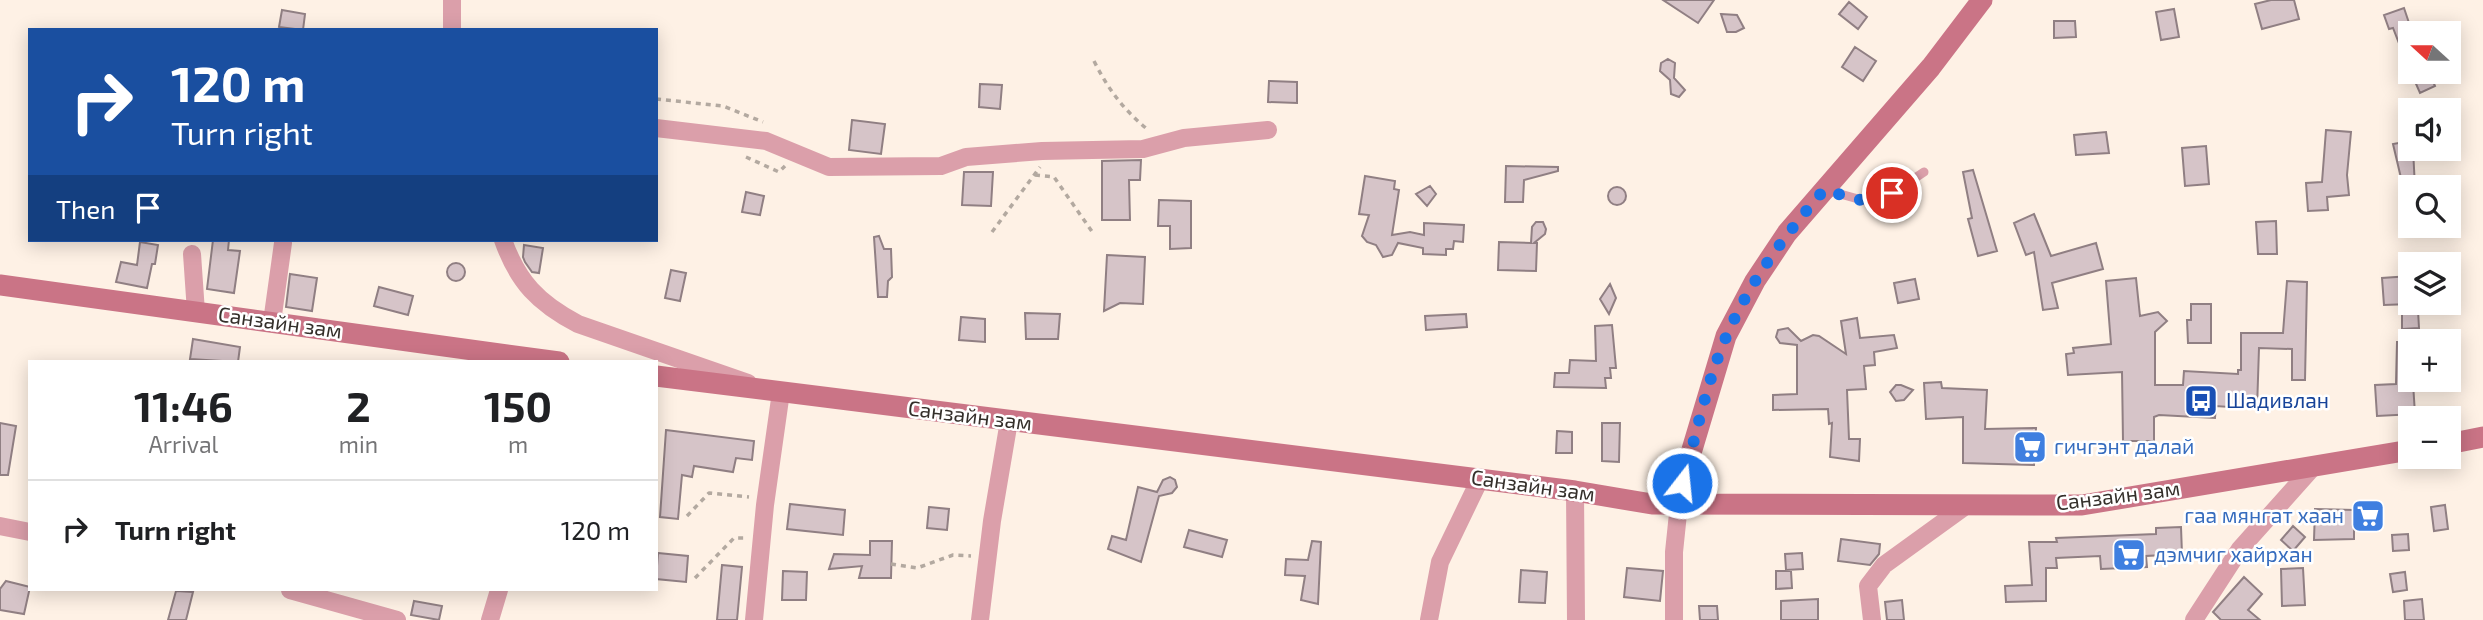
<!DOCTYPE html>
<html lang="en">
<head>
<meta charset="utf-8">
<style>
	:root { --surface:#fff; --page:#f2f2f2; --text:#202124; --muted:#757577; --line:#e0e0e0 }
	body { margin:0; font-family:"Exo 2",sans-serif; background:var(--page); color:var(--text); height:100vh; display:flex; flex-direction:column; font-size:26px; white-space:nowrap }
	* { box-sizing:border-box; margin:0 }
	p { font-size:23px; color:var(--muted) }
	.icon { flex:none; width:38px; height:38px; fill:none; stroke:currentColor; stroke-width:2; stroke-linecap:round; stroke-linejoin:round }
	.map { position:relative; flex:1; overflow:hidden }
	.panel { position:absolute; left:28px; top:360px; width:630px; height:231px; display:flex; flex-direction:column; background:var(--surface); border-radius:0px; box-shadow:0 4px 18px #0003 }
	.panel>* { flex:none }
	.guide { position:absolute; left:28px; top:28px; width:630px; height:214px; border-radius:0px; box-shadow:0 4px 18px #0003; background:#1a4fa0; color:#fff; overflow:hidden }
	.needle { width:46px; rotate:291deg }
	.tools { position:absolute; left:2398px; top:21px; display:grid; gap:14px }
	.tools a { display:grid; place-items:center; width:63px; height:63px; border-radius:0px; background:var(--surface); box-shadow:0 4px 18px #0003; font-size:35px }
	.pin { position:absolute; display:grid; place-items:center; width:60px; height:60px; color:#fff; margin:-30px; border:4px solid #fff; border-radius:50%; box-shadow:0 2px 7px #0007 }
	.me { position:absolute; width:77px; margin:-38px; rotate:16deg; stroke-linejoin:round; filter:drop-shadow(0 0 5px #0008) }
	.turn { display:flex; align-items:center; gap:24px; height:147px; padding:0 28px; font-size:32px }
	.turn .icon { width:91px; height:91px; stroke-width:2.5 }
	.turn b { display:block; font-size:49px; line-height:60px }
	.then { display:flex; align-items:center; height:66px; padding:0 28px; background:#0003; gap:14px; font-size:26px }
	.eta { display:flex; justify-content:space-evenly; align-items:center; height:119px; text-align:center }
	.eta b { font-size:42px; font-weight:700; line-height:49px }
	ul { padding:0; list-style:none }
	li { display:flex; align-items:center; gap:21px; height:98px; padding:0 28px; border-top:2px solid var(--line) }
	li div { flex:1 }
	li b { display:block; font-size:26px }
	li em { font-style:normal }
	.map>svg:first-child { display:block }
</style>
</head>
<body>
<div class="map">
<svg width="2483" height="620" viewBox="0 0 2483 620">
	<rect width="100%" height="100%" fill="#fef1e5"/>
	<path fill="#d6c4c8" stroke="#907f83" stroke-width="2" d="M1663,0H1714L1698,23Z
		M2271,0H2294L2299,19L2262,29L2255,4Z
		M1849,2L1867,17L1858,29L1839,14Z
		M2404,8L2410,26L2409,69L2393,28L2389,29L2384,15Z
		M2174,9L2179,37L2161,40L2156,12Z
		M282,10L305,14L303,30L279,27Z
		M1721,14L1737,15L1744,28L1736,32H1727Z
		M2054,21H2075L2076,37L2054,38Z
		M1855,47L1876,61L1863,81L1842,67Z
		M1668,59L1675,63L1674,78L1685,90L1679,97L1671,94L1670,80L1660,71L1661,63Z
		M2424,72H2429L2435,86L2420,93L2413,77Z
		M1269,81L1297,82V103L1268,102Z
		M980,84L1002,85L1000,109L979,107Z
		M852,120L885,124L881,154L849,150Z
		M2326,130L2351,132L2347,175L2349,195L2327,197L2328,210L2308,211L2306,183L2322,182Z
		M2106,132L2109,153L2076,155L2074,135Z
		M2410,141V149H2413L2415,187H2410L2409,212L2393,144Z
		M2206,146L2209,184L2185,186L2182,148Z
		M1141,160L1140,180H1129L1130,220H1102V161Z
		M1506,166L1558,167V171L1524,180L1523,202H1505Z
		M1973,170L1997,251L1978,256L1968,219L1972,218L1963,172Z
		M964,172H993L991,206L962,205Z
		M1365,176L1395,181L1394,189L1399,190L1392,235L1410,232L1424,235V223L1464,225L1463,242L1454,241L1453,249H1446V255L1423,254V248L1398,243L1392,255L1383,257L1376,245L1367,242L1362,236L1369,215L1359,214Z
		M1430,186L1436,194L1427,206L1416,194Z
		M1608 196a9 9 0 1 1 18 0a9 9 0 1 1-18 0Z
		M746,192L764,196L760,215L742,212Z
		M1159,200L1191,201V248L1170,249V226H1158Z
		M2034,214L2051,256L2096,243L2103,269L2052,283L2058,308L2043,310L2034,252L2026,255L2014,223Z
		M2276,221L2277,254H2258L2256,222Z
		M1536,222H1543L1546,229L1545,234L1534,243H1537L1536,271L1498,270L1499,242L1531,243L1532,227Z
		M879,236L884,249H891L892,277L888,281L887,297H878L874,237Z
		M213,240H229L228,250L240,251L234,293L207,289Z
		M140,242L158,245L155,264H152L147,288L116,282L121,262L137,265Z
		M524,245L543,248L539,273L532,272L525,262L523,257Z
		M1107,255L1145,257L1143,304L1120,303L1104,311Z
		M447 272a9 9 0 1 1 18 0a9 9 0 1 1-18 0Z
		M671,270L686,273L680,301L665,298Z
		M290,274L317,278L312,311L286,307Z
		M2410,276V304L2384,305L2382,278Z
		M2136,278L2140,316L2158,312L2167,321L2155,332V385H2183L2184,371L2238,374V370H2241V333H2283L2287,281L2307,282L2305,380H2292V349L2259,348L2257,409L2216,406L2215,418L2159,415L2154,417V441H2123L2122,372L2068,375L2066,354L2074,353L2073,348L2111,344L2106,281Z
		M1915,279L1919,299L1898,303L1894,283Z
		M1610,284L1616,298L1609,314L1600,299Z
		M379,287L413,296L408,315L374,306Z
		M2191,304H2211V343H2188L2187,320H2191Z
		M2418,310L2419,328L2402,329V311Z
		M1025,313L1060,314L1058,339H1026Z
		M1466,314L1467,327L1426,330L1425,316Z
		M961,317L985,319V342L959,340Z
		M1857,318L1860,338L1894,335L1897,348L1874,352L1875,365L1864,366L1866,389L1847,390L1849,439H1860L1859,461L1830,457L1832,423L1829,424L1828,409L1773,410V395L1797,394V345L1780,343L1776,337L1778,330L1788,328L1801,341L1813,335L1819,336L1846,354L1841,321Z
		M1612,325L1616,368H1610L1611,378H1605L1606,388L1554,387L1555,373H1569L1570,360L1596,361L1595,326Z
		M193,339L240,347L238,362L190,359Z
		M2397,342H2410V383H2413L2415,414L2377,416L2375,385L2396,384Z
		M1941,382L1942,388L1987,390L1985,429L2036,428L2034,465L1963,463V417L1926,419L1924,383Z
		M1896,385H1901L1913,390L1904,400L1896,401L1890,392Z
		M0,423L16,426L8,475H0Z
		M1602,423H1620L1619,462L1602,461Z
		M666,430L754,441L752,460L736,458L733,472L694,466L692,477L682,475L678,519L660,517Z
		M1557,431L1572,432V453H1556Z
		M1170,477L1175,480L1177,487L1172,493L1159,496L1141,562L1108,549L1112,536L1126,540L1138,487L1157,492L1163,480Z
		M790,504L845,510L843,535L787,529Z
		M2445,505L2448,529L2434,531L2431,507Z
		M929,507L949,509L947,530L927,528Z
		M2315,509L2354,510V539L2314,540Z
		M2293,526L2305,537L2293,551L2281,540Z
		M2181,527L2182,554L2146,556L2147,567L2101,569L2100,556L2056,558L2057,568H2046V601L2006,602L2005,586L2032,585L2029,542H2057L2056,538L2156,534V528Z
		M1189,530L1227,540L1222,557L1184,547Z
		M2408,534L2409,550L2393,551L2392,535Z
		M1841,539L1880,544L1879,554L1870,565L1838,561Z
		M870,541H892L891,578H859L862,566L829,569L834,554L870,555Z
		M1312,541L1321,542L1318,604L1301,600L1305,576L1285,575L1286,559L1308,560Z
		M658,553L688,556L686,582L656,579Z
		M1802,553L1803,569L1786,570L1785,554Z
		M722,565L742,567L737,620H717Z
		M1627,568L1663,571L1660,601L1624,597Z
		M2303,568L2305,605L2282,606L2281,569Z
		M1521,570L1547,572L1545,603L1519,602Z
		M783,571L807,572L806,600H782Z
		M1776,571H1791L1792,588L1776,589Z
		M2405,572L2407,590L2393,592L2390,574Z
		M2244,577L2262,594L2248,610L2260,620H2221L2213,612Z
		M6,581L30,587L24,614L0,610V589Z
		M176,591L193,592L186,620H168Z
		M1818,599V620H1781V601Z
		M2422,599L2424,620H2405L2404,601Z
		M1902,600L1904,620H1887L1885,602Z
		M414,601L442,606L439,620L411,615Z
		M1699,606H1717L1718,620H1700Z"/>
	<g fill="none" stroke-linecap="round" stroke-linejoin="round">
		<path stroke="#b3a9a0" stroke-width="3.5" stroke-dasharray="5 5" stroke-linecap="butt" d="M1094,61C1108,89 1123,109 1147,129
			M656,99L723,106L763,122
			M746,157L779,172L785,166
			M1035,175L1054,177L1093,233
			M992,232L1040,167
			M687,516L709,493L749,497
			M891,564L917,568L953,555L971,556
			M695,578L734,538H745"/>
		<path stroke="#db9faa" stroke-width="9" d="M1826,190L1876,204L1924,172"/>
		<path stroke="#db9faa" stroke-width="18" d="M452,0V30
			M656,128L766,141L829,167L941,166L966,157L1042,151L1143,149L1184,138L1268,130
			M503,240C518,282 538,303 578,324L748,383
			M192,254L196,312
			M272,322L283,243
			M1575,491L1576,620
			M0,526L30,532
			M290,590L397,620
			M490,620L499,590
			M754,620L765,505L781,392
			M980,620L992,521L1009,421
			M1429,620L1440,562L1480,479
			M1674,620V552L1679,504
			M1872,620L1868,586L1884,565L1967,505
			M2194,620L2240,549L2314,466"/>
		<path stroke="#ca7486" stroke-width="21" d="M0,285L559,362
			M656,376L1575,491L1652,504L2082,505L2410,450
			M2448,444L2483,437
			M1679,504L1682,483L1726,336L1755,281L1787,233L1931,67L1982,0"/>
	</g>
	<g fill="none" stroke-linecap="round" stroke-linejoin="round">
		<path stroke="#1a73e8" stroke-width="12" stroke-dasharray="0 21.6" d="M1682,483C1697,435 1706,382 1727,335C1750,281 1786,234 1824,190L1875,204L1892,193"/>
	</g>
	<defs>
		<symbol id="bus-square" viewBox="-11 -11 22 22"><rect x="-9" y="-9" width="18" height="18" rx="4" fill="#1a4fb4" stroke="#fff"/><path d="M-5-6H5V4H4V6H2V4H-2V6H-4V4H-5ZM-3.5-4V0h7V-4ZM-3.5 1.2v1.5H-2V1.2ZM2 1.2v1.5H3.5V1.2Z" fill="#fff"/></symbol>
		<symbol id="supermarket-square" viewBox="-11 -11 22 22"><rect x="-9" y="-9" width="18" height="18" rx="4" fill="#3f7fe0" stroke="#fff"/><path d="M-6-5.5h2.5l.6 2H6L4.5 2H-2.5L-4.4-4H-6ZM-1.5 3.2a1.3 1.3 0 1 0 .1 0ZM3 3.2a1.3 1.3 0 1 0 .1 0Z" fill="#fff"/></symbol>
	</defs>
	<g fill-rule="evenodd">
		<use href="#bus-square" x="2182" y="382" width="38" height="38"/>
		<use href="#supermarket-square" x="2011" y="428" width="38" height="38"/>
		<use href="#supermarket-square" x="2349" y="497" width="38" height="38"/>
		<use href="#supermarket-square" x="2110" y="536" width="38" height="38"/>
	</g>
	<g text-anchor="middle" stroke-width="5" stroke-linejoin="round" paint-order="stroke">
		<g font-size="21" fill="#342f2a" stroke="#fff">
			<text transform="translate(280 323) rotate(8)" y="7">Санзайн зам</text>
			<text transform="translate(970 416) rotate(7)" y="7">Санзайн зам</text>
			<text transform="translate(1533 486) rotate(8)" y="7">Санзайн зам</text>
			<text transform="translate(2118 496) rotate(-7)" y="7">Санзайн зам</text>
		</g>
		<g font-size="21" fill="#164399" stroke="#fff" text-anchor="start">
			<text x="2226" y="408">Шадивлан</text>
		</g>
		<g font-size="21" fill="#366cbe" stroke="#fff" text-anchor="start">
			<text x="2054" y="454">гичгэнт далай</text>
			<text x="2344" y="523" text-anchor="end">гаа мянгат хаан</text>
			<text x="2154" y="562">дэмчиг хайрхан</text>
		</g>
	</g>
</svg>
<div class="tools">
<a><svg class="needle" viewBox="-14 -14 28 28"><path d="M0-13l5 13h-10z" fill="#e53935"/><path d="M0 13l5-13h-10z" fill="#757577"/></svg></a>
<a><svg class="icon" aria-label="sound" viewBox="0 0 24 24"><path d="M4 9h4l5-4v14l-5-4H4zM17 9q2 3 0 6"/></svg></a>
<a><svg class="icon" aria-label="search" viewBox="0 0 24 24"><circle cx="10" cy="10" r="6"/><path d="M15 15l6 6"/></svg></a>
<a><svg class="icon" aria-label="layers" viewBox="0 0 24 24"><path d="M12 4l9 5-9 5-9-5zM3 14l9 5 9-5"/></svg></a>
<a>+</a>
<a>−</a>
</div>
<div class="pin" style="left:1892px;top:193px;background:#d93025"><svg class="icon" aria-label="arrive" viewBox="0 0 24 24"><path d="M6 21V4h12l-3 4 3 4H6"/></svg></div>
<svg class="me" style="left:1682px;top:483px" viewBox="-20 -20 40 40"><circle r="17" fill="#1a73e8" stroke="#fff" stroke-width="3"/><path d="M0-11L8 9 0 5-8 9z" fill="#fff"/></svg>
<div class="guide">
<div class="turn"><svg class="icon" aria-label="right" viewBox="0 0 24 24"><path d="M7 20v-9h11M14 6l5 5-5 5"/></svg><div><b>120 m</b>Turn right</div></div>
<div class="then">Then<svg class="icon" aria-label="arrive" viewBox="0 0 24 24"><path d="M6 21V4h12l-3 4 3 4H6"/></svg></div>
</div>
<section class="panel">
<div class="eta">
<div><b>11:46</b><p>Arrival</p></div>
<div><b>2</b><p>min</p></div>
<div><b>150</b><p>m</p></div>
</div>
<ul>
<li><svg class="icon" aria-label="right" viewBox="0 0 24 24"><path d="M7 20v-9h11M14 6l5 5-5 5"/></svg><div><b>Turn right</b></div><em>120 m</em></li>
</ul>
</section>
</div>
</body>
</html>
